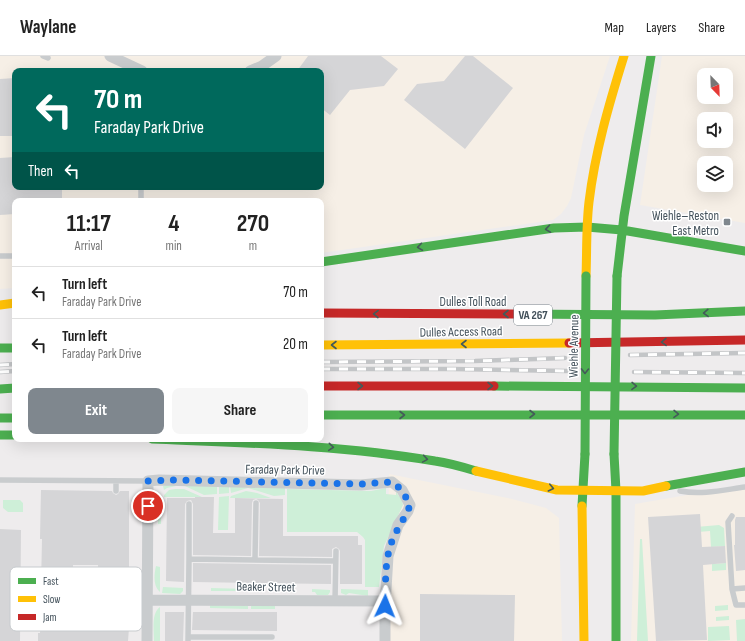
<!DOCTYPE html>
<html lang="en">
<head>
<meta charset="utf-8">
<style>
	:root { --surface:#fff; --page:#f6f6f6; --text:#222; --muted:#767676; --line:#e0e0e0; --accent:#7f878e }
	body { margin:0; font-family:"Sofia Sans Condensed",sans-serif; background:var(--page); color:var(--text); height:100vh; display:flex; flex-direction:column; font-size:15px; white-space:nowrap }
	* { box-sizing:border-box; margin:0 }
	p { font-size:13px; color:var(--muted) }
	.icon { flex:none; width:22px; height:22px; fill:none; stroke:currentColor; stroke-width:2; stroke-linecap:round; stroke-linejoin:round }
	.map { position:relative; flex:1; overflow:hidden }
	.sheet { position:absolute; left:12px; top:142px; width:312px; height:244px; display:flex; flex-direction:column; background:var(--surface); border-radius:8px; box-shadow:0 4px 16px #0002 }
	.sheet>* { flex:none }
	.top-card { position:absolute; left:12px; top:12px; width:312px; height:122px; border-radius:8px; box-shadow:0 4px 16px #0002; background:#00695c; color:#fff; overflow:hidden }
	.needle { width:26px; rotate:157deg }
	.fabs { position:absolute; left:697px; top:12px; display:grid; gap:8px }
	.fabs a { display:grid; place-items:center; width:36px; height:36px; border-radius:8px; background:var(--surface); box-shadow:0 4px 16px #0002; font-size:20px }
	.pin { position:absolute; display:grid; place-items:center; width:34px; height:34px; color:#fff; margin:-17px; border:2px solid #fff; border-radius:50%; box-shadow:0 1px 4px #0007 }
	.me { position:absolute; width:44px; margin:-22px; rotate:2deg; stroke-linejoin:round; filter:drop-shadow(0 0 3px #0008) }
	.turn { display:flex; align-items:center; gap:14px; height:84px; padding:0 16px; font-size:18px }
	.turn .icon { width:52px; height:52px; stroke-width:2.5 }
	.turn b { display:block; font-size:28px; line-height:34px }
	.then { display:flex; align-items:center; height:38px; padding:0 16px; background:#0003; gap:8px; font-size:15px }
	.eta { display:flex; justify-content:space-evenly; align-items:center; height:68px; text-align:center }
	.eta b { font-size:24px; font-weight:700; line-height:28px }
	.button { display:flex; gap:8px; margin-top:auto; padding:8px 16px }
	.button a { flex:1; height:46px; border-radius:8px; background:var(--accent); color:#fff; font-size:16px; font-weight:700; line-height:46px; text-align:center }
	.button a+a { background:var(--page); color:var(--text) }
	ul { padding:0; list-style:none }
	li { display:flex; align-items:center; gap:12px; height:52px; padding:0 16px; border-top:1px solid var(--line) }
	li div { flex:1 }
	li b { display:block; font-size:15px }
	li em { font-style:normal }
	header { display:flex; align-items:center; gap:24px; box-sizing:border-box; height:56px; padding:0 20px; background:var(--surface); border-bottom:1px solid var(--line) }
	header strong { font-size:19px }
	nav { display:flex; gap:22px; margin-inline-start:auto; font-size:14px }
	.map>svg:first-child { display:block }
</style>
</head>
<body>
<header>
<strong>Waylane</strong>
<nav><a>Map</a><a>Layers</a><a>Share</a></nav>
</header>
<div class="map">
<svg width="745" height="585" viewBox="0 0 745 585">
	<rect width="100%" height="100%" fill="#eeeced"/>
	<path fill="#f6efe6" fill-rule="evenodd" d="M0,0H610L584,79L571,142L567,150L561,158L553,164L321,197V145H15V232L0,233ZM15,15H321V131H15Z
		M662,0H745V167L640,149ZM704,19H726V41H704ZM704,63H726V85H704ZM704,107H726V129H704Z
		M389,418L512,443L546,452L559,462L562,585H387Z
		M745,429V585H631L635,448Z"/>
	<path fill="#ceefd8" d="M166,429L217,430V438L204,439L185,430H176L167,432L164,434L163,430Z
		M229,430V437L219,438V431Z
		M230,430L285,432V439L274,440L248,432L231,437Z
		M386,432V438L396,439V436L402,444L403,449L384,490L379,531H365V484L363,481L357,476H287V433L371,435Z
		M175,433H184L202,441H164V439L169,434Z
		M246,435L257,437L271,442H230L231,440Z
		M156,439H161V468H158V451L155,448Z
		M229,440L228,474H218L219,441Z
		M3,444H20L23,447V456H8L3,452Z
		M719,469L724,472L725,490L711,491L710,475L698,476L696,471Z
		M640,483H642L648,585H637Z
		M726,507V514L712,515V508Z
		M156,510L160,511V536C153,530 154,519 156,510Z
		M163,531L183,532V535L180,538L162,537Z
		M211,532L249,533V535H211Z
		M312,533L330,534V536L328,539H317L315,536H312Z
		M341,533L368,534V540L349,537L346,539L341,537Z
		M210,549L248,550V553L210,552Z
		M728,549V554L715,555V550Z
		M251,550H275V553H251Z
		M160,551V585H154C154,575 151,557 160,551Z
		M729,560V564L716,565V561Z
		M745,563V585H737L736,564Z
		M729,570L730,584L708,585V571Z"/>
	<path fill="#d5d5d7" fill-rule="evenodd" d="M308,0H381L398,13L384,30L350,34L330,59L321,52V15H297Z
		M465,0H473L513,32L465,93L404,44L417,28L444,25Z
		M15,22V80H0V23Z
		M15,101V131H62V145H15V158L0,159V102Z
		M41,434L112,435L113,437L116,439L118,438L120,435H129V546L125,550L126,552L129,554V564L125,568L126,570L129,572L128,585H38V577H40L42,483H40ZM73,509H98L97,566H72Z
		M195,441H214L213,477H235V442L283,443V480H358V489H362V528H340V495L339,493L336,491L332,493V501L259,500L260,447L258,444L256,443L253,444L252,447L251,500L193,499V448L191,444L187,445L185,448L184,526L166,525L167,442H195Z
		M700,458L702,491L725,490L726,507L703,509L707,584L656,585L648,461Z
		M736,461H745V514L736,515L734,489H735V464Z
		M0,473L21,474L20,585H0Z
		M193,507L331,509V528L193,526Z
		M420,538L515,539L514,585H420Z
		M165,556H184L183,585H165Z
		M193,556H277V575L192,574Z"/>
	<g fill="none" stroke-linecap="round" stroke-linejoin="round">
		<path stroke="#c9ccce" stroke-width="5.5" d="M43,0L48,2
			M141,131V145
			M0,200H15
			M0,424L148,425
			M116,425V435
			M680,435C702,439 723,434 745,431
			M189,448V503
			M732,460L728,466L732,533
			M255,503L256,447
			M745,532L732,533L736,549H745
			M335,545L336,495
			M129,550H147
			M129,568H147
			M188,581H272
			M188,585L189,503L335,505"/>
		<path stroke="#c9ccce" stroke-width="11" d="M110,0L142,15
			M250,15L262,10L276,0
			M147,544L385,545
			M147,585L148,425L159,424L361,429L392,426L402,434L410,449L408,455L398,469L388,500L385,550V585"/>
		<path stroke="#4caf50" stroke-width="9" d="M321,206L554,172L587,171L622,174L745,195
			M617,220L624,160L651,0
			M519,258L655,259L745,255
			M0,292H15
			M494,330L745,332
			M0,333L15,332
			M321,359H745
			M0,362H15
			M0,379H15
			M152,383C247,387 341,389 435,405C449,407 463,411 476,415
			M614,398L616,435V585
			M666,430L745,416
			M582,450L585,398"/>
		<path stroke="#ffc107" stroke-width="9" d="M586,220C587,196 586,171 589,146C595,96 609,48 624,0
			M0,249L15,247
			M321,289L569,287
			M476,415L557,434L643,435L666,430
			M582,450L584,585"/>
		<path stroke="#c62828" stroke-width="9" d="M321,257L519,258
			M569,287L745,284
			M321,330H494"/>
		<defs>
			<path id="rail" d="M630,299L745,297
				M321,306L475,305L565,302
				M0,309L15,308
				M321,313H453L568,315
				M0,316L15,315
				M634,316L745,317"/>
		</defs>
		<use href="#rail" stroke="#c3c5c7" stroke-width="4.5"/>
		<use href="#rail" stroke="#fff" stroke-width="3" stroke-dasharray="9" stroke-linecap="butt"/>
		<path stroke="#4caf50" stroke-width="9" d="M585,398L586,220
			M614,398L617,220"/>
	</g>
	<defs><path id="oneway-chevron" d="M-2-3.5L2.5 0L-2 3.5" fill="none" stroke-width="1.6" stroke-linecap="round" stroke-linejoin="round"/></defs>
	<g stroke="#445a5a">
		<use href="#oneway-chevron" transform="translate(548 173) rotate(172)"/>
		<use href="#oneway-chevron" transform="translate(420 191) rotate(172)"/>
		<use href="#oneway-chevron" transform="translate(706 257) rotate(178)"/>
		<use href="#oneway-chevron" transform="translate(376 258) rotate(-179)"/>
		<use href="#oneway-chevron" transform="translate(506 258) rotate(-180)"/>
		<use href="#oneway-chevron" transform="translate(664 286) rotate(179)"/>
		<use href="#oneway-chevron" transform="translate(464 288) rotate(180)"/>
		<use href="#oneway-chevron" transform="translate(334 289) rotate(-180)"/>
		<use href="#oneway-chevron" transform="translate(585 315) rotate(91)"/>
		<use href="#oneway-chevron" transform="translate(360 330)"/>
		<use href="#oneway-chevron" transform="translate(490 330)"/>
		<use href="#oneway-chevron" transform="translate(634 330) rotate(1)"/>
		<use href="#oneway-chevron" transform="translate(532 358)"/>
		<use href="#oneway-chevron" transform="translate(676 358) rotate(1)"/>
		<use href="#oneway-chevron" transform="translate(402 359)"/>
		<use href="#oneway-chevron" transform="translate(331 391) rotate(5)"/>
		<use href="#oneway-chevron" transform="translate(425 403) rotate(9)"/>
		<use href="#oneway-chevron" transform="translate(551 432) rotate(13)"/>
	</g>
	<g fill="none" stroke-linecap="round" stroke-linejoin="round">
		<path stroke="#1a73e8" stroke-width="7" stroke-dasharray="0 12.6" d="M148,450V425L173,424L361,428L392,426L402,434L410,449C406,461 397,472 392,485C384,506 386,528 385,550"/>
	</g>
	<rect fill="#7f878e" stroke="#fff" stroke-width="1.5" x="723" y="162" width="8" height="8" rx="2"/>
	<g text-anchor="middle" stroke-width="3" stroke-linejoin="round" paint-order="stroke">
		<rect fill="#fff" stroke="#7b858c" stroke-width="1" x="514" y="249" width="38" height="20" rx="3"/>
		<g font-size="12" font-weight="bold" fill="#43515b">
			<text x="533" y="263">VA 267</text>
		</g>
		<g font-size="13" fill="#43515b" stroke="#fff" text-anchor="end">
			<text x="719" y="164">Wiehle–Reston<tspan x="719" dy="15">East Metro</tspan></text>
		</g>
		<g font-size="13" fill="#43515b" stroke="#fff">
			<text x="473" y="250">Dulles Toll Road</text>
			<text transform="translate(461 275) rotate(-1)" y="5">Dulles Access Road</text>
			<text transform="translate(573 290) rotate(-89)" y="5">Wiehle Avenue</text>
			<text transform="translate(285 413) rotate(1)" y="5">Faraday Park Drive</text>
			<text transform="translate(266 530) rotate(1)" y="5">Beaker Street</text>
		</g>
	</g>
	<rect x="10" y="511" width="132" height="64" rx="6" fill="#fff" stroke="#c7cbce" stroke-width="1"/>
	<rect x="18" y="522" width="18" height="6" fill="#4caf50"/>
	<rect x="18" y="540" width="18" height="6" fill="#ffc107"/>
	<rect x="18" y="558" width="18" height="6" fill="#c62828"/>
	<g font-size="11" fill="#43515b">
		<text x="43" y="529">Fast</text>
		<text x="43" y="547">Slow</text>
		<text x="43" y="565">Jam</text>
	</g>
</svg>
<div class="fabs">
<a><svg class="needle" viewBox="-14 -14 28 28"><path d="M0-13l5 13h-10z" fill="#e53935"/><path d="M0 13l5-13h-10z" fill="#767676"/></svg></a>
<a><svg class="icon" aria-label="sound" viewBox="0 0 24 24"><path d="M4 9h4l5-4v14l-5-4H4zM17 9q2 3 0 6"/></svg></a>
<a><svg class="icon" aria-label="layers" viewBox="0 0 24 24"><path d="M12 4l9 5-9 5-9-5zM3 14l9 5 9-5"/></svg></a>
</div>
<div class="pin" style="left:148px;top:450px;background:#d93025"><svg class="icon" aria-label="arrive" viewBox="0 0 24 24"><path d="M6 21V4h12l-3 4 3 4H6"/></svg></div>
<svg class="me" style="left:385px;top:550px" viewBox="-20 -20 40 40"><path d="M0-17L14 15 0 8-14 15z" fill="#1a73e8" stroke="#fff" stroke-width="4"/></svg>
<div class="top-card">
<div class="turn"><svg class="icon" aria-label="left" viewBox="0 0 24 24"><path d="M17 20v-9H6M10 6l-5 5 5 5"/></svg><div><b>70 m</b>Faraday Park Drive</div></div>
<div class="then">Then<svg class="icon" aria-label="left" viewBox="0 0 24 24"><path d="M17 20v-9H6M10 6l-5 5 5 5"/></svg></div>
</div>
<section class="sheet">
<div class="eta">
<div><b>11:17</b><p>Arrival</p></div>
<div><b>4</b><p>min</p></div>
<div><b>270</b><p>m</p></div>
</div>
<ul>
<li><svg class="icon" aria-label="left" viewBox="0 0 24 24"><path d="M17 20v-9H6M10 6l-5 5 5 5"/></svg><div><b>Turn left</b><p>Faraday Park Drive</p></div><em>70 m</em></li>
<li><svg class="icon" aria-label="left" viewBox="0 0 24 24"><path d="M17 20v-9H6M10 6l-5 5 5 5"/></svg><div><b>Turn left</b><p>Faraday Park Drive</p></div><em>20 m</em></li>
</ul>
<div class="button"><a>Exit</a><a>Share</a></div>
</section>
</div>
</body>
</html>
